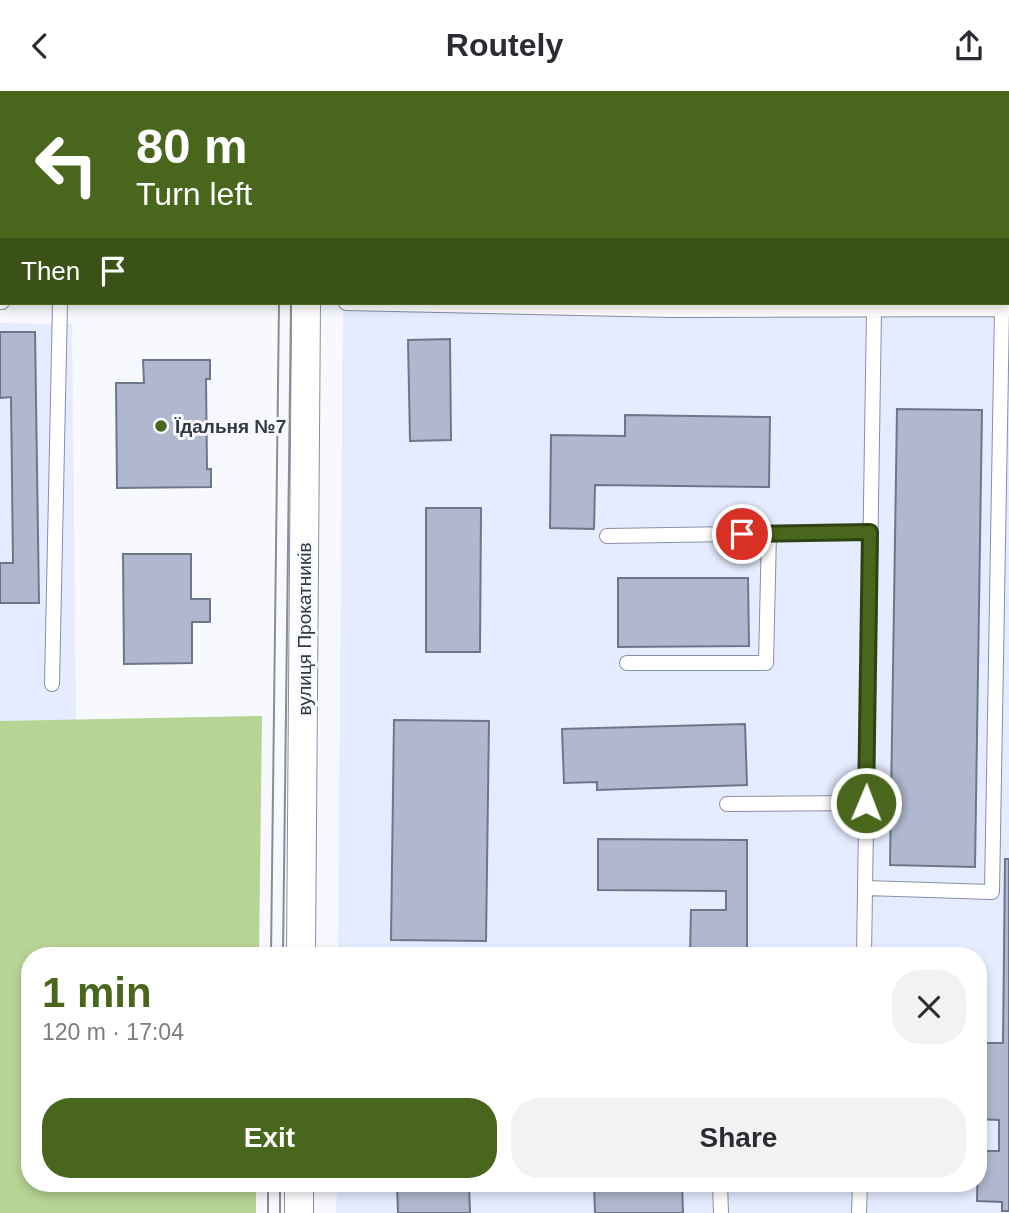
<!DOCTYPE html>
<html lang="en">
<head>
<meta charset="utf-8">
<style>
	:root { --surface:#fff; --page:#f2f2f3; --text:#2b2b33; --muted:#7c7c81; --accent:#49671c }
	body { margin:0; font-family:Helvetica,sans-serif; background:var(--page); color:var(--text); height:100vh; display:flex; flex-direction:column; font-size:26px; white-space:nowrap }
	* { box-sizing:border-box; margin:0 }
	p { font-size:23px; color:var(--muted) }
	.icon { flex:none; width:38px; height:38px; fill:none; stroke:currentColor; stroke-width:2; stroke-linecap:round; stroke-linejoin:round }
	.map { position:relative; flex:1; overflow:hidden }
	.side { position:absolute; left:21px; top:856px; width:966px; height:245px; display:flex; flex-direction:column; background:var(--surface); border-radius:28px; box-shadow:0 4px 10px #0003 }
	.side>* { flex:none }
	.hud { position:absolute; left:0px; top:0px; width:1010px; height:214px; box-shadow:0 4px 10px #0003; background:#49671c; color:#fff; overflow:hidden }
	.pin { position:absolute; display:grid; place-items:center; width:60px; height:60px; color:#fff; margin:-30px; border:4px solid #fff; border-radius:50%; box-shadow:0 2px 7px #0007 }
	.me { position:absolute; width:77px; margin:-38px; rotate:1deg; stroke-linejoin:round; filter:drop-shadow(0 0 5px #0008) }
	.turn { display:flex; align-items:center; gap:24px; height:147px; padding:0 21px; font-size:32px }
	.turn .icon { width:91px; height:91px; stroke-width:2.5 }
	.turn b { display:block; font-size:49px; line-height:60px }
	.then { display:flex; align-items:center; height:66px; padding:0 21px; background:#0003; gap:14px; font-size:26px }
	.round { display:grid; place-items:center; flex:none; width:74px; height:74px; border-radius:28px; background:var(--page) }
	.summary { display:flex; align-items:center; justify-content:space-between; height:119px; padding:0 21px }
	h1 { font-size:42px; font-weight:600; line-height:52px; color:var(--accent) }
	.action { display:flex; gap:14px; margin-top:auto; padding:14px 21px }
	.action a { flex:1; height:80px; border-radius:28px; background:var(--accent); color:#fff; font-size:28px; font-weight:600; line-height:80px; text-align:center }
	.action a+a { background:var(--page); color:var(--text) }
	header { display:flex; justify-content:space-between; align-items:center; height:91px; padding:0 21px; background:var(--surface); font-size:32px; font-weight:600 }
	.map>svg:first-child { display:block }
</style>
</head>
<body>
<header><svg class="icon" aria-label="back" viewBox="0 0 24 24"><path d="M15 5l-7 7 7 7"/></svg>Routely<svg class="icon" aria-label="share" viewBox="0 0 24 24"><path d="M12 15V3M7 8l5-5 5 5M5 13v7h14v-7"/></svg></header>
<div class="map">
<svg width="1009" height="1122" viewBox="0 0 1009 1122">
	<rect width="100%" height="100%" fill="#f7f9fe"/>
	<path fill="#e5ecff" d="M0,0H262L2,2V189Z
		M344,0H1009V1122H336L337,1092H978V864H338L343,212H1008V2Z
		M0,232L72,233L76,629L0,630Z"/>
	<path fill="#b6d494" d="M262,625L259,864H30V1092H256V1122H0V630Z"/>
	<path fill="#afb8ce" stroke="#6e768b" stroke-width="2" d="M83,0H148L83,2Z
		M401,0H450V2H401Z
		M0,113L2,114V143H0Z
		M0,241H35L39,512H0V472H13L11,306L0,307Z
		M450,248L451,349L410,350L408,249Z
		M143,269H210V288H206L207,378H211V396L117,397L116,292H144Z
		M897,318L982,319L975,776L890,774Z
		M625,324L770,326L769,396L595,394L594,438L550,437L551,344L625,345Z
		M426,417H481L480,561H426Z
		M123,463H191V508H210V531H192V572L124,573Z
		M618,487H748L749,555L618,556Z
		M394,629L489,630L486,850L391,849Z
		M745,633L747,694L597,699V691L564,692L562,638Z
		M598,748L747,749V864H690L691,819H726V800L598,799Z
		M1005,768H1009V1120H1002V1111L977,1110L978,1060H999V1029L978,1028V952H1003Z
		M397,1092H469L470,1122H398Z
		M594,1092H682L683,1122H595Z"/>
	<g fill="none" stroke-linecap="round" stroke-linejoin="round">
		<defs>
			<path id="lane" d="M993,2V0
				M0,211H2
				M346,212L673,219L1008,218
				M607,445L870,441
				M627,572H766L769,442
				M52,593L60,212
				M727,713L866,712
				M865,797L992,801L1002,218L999,212
				M864,864L874,219
				M720,1092L721,1122
				M859,1122L860,1092"/>
			<path id="street" d="M309,2V0
				M301,864L306,212
				M299,1122V1092"/>
		</defs>
		<use href="#lane" stroke="#8790a5" stroke-width="16"/>
		<use href="#street" stroke="#8790a5" stroke-width="30"/>
		<use href="#lane" stroke="#fff" stroke-width="14"/>
		<use href="#street" stroke="#fff" stroke-width="28"/>
		<path stroke="#898c94" stroke-width="2" d="M282,2V0
			M293,2V0
			M271,864L279,212
			M283,864L291,212
			M268,1122V1092
			M280,1122V1092"/>
	</g>
	<g fill="none" stroke-linecap="round" stroke-linejoin="round">
		<defs>
			<path id="route" d="M742,443L870,441L866,712"/>
		</defs>
		<use href="#route" stroke="#2f4312" stroke-width="18"/>
		<use href="#route" stroke="#49671c" stroke-width="12"/>
	</g>
	<circle fill="#49671c" stroke="#f7f9fe" stroke-width="2.5" cx="161" cy="335" r="7"/>
	<g text-anchor="middle" stroke-width="6" stroke-linejoin="round" paint-order="stroke">
		<g font-size="19" font-weight="bold" fill="#343841" stroke="#f7f9fe" text-anchor="start">
			<text x="175" y="342">Їдальня №7</text>
		</g>
		<g font-size="19" fill="#343841" stroke="#f7f9fe">
			<text transform="translate(304 538) rotate(-90)" y="7">вулиця Прокатників</text>
		</g>
	</g>
</svg>
<div class="pin" style="left:742px;top:443px;background:#d93025"><svg class="icon" aria-label="arrive" viewBox="0 0 24 24"><path d="M6 21V4h12l-3 4 3 4H6"/></svg></div>
<svg class="me" style="left:866px;top:712px" viewBox="-20 -20 40 40"><circle r="17" fill="#49671c" stroke="#fff" stroke-width="3"/><path d="M0-11L8 9 0 5-8 9z" fill="#fff"/></svg>
<div class="hud">
<div class="turn"><svg class="icon" aria-label="left" viewBox="0 0 24 24"><path d="M17 20v-9H6M10 6l-5 5 5 5"/></svg><div><b>80 m</b>Turn left</div></div>
<div class="then">Then<svg class="icon" aria-label="arrive" viewBox="0 0 24 24"><path d="M6 21V4h12l-3 4 3 4H6"/></svg></div>
</div>
<section class="side">
<div class="summary"><div><h1>1 min</h1><p>120 m · 17:04</p></div><a class="round"><svg class="icon" aria-label="close" viewBox="0 0 24 24"><path d="M6 6l12 12M18 6L6 18"/></svg></a></div>
<div class="action"><a>Exit</a><a>Share</a></div>
</section>
</div>
</body>
</html>
